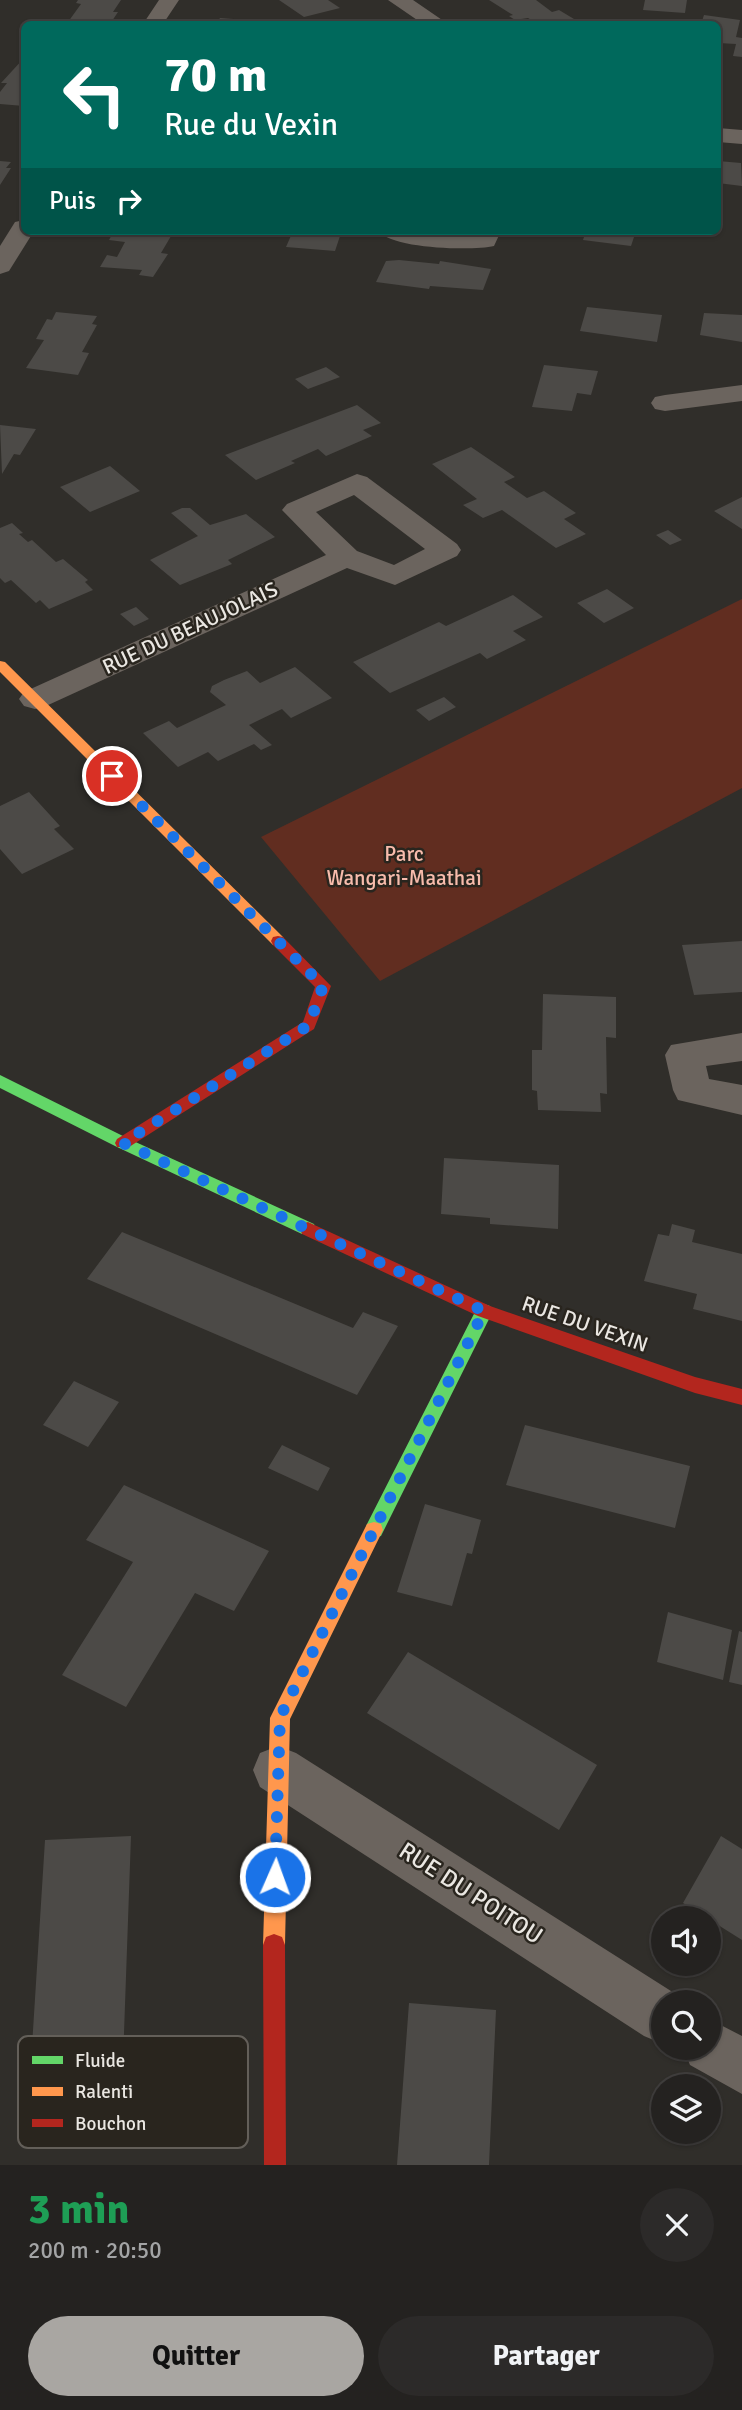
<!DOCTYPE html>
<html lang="fr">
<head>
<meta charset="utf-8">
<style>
	:root { --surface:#242220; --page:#2c2a29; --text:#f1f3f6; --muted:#a3a4a5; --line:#413f3e; --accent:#a9a6a2 }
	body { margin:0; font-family:Signika,sans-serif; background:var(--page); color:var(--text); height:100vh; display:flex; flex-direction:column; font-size:26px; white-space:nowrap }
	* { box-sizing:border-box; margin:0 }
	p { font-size:23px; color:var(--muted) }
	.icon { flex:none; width:38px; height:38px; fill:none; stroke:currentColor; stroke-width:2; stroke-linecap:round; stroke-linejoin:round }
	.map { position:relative; height:2165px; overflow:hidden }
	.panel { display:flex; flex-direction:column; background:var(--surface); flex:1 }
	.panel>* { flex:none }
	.hud { position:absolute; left:21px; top:21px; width:700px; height:214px; border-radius:10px; box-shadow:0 2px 5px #0004,0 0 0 2px var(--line); background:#00695c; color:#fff; overflow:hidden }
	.fabs { position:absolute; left:651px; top:1906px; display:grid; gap:14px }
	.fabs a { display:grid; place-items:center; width:70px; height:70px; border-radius:50%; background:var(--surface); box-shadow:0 2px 5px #0004,0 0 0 2px var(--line); font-size:35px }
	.pin { position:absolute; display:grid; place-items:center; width:60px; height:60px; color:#fff; margin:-30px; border:4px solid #fff; border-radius:50%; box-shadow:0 2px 7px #0007 }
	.me { position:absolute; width:77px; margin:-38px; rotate:2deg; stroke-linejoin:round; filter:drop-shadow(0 0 5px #0008) }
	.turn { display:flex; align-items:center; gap:24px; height:147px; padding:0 28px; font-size:32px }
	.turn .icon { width:91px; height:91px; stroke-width:2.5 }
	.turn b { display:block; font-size:49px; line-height:60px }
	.then { display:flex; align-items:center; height:66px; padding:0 28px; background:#0003; gap:14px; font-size:26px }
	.round { display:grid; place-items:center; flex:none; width:74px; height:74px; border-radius:37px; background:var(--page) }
	.headline { display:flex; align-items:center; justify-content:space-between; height:119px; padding:0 28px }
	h1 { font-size:42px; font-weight:800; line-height:52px; color:#1e9e55 }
	.action { display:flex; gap:14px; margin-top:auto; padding:14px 28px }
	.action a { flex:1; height:80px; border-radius:42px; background:var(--accent); color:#111; font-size:28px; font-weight:800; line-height:80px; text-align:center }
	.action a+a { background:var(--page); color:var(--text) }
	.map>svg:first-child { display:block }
</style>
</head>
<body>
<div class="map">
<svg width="742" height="2165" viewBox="0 0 742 2165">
	<rect width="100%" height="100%" fill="#302e2a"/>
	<path fill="#612d20" d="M742,599V788L380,981L261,837Z"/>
	<path fill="#4c4a47" d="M78,0H121L113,12H118L110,24L68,22L81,4L76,3Z
		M279,0H328L340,8L304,17Z
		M489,0H536L552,12L559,10L579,22L575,23L578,24H538L528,18L515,20L509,16L513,15Z
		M645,0H687L685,13L643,10Z
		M704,15L740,20L736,37L742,38V57L733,56L736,44L718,43V24H701Z
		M220,18L247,20L244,24H216Z
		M24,58V106L0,104V92L7,83H1Z
		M0,161L11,162L6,168H11L0,185Z
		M718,161L741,163L742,186L718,183Z
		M114,231H174L161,253L168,254L153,277L139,275L142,270L100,267L107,255L117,257L125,242L109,240Z
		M293,231H336L341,233L335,251L286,247Z
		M586,231H636L631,246L583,240Z
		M399,260L439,264L440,261L491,269L483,290L430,286L429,289L376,282L386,261Z
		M587,307L662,315L657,342L580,331Z
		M56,312L97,316L92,324L97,325L82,352L89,353L78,375L26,368L44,340L36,339L47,319L52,320Z
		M704,313L742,315V342L700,335Z
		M544,365L598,371L591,395L577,393L572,411L532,407Z
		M326,367L340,377L308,389L295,379Z
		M357,405L381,423L363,430L372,436L326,456L318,449L291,461L295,463L256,480L225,455Z
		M0,425L36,429L20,455L14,454L2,474Z
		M471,447L515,477L504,482L527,498L544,491L576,513L564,519L586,534L556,548L502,510L483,518L463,505L477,499L432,464Z
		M110,466L140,491L90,512L60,487Z
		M742,497V529L714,511Z
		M182,508H190L210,525L246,514L275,537L228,560L232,564L180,585L150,560L198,536L171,513Z
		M12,523L23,533L19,534L28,542L32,540L56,562L63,559L88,580L85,582L93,590L49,609L40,600L36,603L11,580L5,583L0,578V528Z
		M668,530L682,540L670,545L656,535Z
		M607,589L634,608L604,623L577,603Z
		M513,595L543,617L513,631L526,640L487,659L480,653L390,693L353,662L439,622L446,626Z
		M136,607L149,619L134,626L120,614Z
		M295,667L332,698L291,718L282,709L249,725L272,745L261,750L254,744L218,761L208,752L178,767L143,733L169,721L177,728L226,705L210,692L212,686L224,680L247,671L260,683Z
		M444,697L456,707L429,721L416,710Z
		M29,792L60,826L54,829L74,849L22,874L0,849V806Z
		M742,941V992L694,995L682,945Z
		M543,994L616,997V1038L606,1037L607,1094L600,1093L601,1112L538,1110L537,1091L532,1090V1050H542Z
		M444,1158L559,1165L558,1229L490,1224V1218L441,1214Z
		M672,1224L695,1230L692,1242L742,1254V1321L693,1309L697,1294L644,1281L658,1234L669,1236Z
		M122,1232L353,1328L363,1312L398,1326L357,1395L87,1279Z
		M74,1381L119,1402L88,1447L43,1425Z
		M525,1425L690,1466L675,1528L506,1485Z
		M282,1445L330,1468L318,1491L268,1468Z
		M124,1485L269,1551L234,1611L195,1593L126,1707L62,1675L133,1562L86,1540Z
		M425,1504L481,1520L472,1554L467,1553L452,1606L397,1592Z
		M668,1612L732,1630L723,1680L657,1662Z
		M739,1631L742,1632V1685L729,1682Z
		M408,1652L597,1765L559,1830L367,1713Z
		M131,1836L122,2089L29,2094L45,1840Z
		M721,1836L742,1849V1940L683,1903Z
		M409,2003L496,2010L489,2165H397Z"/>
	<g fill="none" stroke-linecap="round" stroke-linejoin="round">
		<path fill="#6b645e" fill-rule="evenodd" d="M159,0H179L163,24H143Z
			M388,0H413L448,24H423Z
			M718,128L742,130V144L718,142Z
			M24,220V231H34L9,271L0,274V246L15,222Z
			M379,231L475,234L477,231H501L494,246C473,251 391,249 379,231Z
			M742,385V401L665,411L655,409L651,403L655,397L665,395Z
			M357,474L367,477L457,544L461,550L457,556L395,585L347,568L46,706L35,709L24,706L19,699L24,692L326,555L282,510L287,504ZM354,495L425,549L394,565L357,551L316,512Z
			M742,1033V1061L706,1066L709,1079L742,1085V1115L678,1100L673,1090L665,1055L671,1045Z
			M278,1746L296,1753L682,1998L684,2002H663V2044L644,2036L260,1787L253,1770L260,1753Z
			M709,2019L742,2036V2094L690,2065L683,2048H709Z"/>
		<path fill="#63d668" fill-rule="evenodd" d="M0,1075L129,1139L314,1224L316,1229L314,1234H302L117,1147L0,1088Z
			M484,1304L490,1306L493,1311L381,1536L374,1538L367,1536L365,1530L367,1524L478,1306Z"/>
		<path fill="#ff974d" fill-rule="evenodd" d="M0,661L5,662L283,937L285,941L283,945H273L0,672Z
			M374,1522L381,1524L383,1530L290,1719L285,1945L282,1953L274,1956L266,1953L263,1945L270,1718L367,1524Z"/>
		<path fill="#b3261e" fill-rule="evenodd" d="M278,936L283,937L331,986L314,1029L129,1147H117L115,1143L117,1139L303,1022L315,987L273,945L271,941L273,937Z
			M308,1222L490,1306L695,1377L742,1389V1405L695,1393L478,1316L302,1234L300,1229L302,1224Z
			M274,1934L282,1937L285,1945L286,2165H264L263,1945L266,1937Z"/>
	</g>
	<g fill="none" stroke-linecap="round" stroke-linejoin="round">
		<path stroke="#1a73e8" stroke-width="12" stroke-dasharray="0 21.6" d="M112,776L323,986L309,1025L123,1143L484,1311L280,1717L275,1877"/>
	</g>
	<g text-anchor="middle" stroke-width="5" stroke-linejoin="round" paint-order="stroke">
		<g font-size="21" fill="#eae7e2" stroke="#29251e">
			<text transform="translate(190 628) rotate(-25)" y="7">RUE DU BEAUJOLAIS</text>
			<text transform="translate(585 1324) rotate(19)" y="7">RUE DU VEXIN</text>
		</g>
		<g font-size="21" fill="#f8bcac" stroke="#29251e">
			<text x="404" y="861">Parc<tspan x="404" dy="24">Wangari-Maathai</tspan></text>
		</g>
		<g font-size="24" fill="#eae7e2" stroke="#29251e">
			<text transform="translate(471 1893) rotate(33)" y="8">RUE DU POITOU</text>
		</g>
	</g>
	<rect x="18" y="2036" width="230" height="112" rx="10" fill="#29251e" stroke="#635f59" stroke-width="2"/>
	<rect x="32" y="2056" width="31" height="8" fill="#63d668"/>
	<rect x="32" y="2087" width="31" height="9" fill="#ff974d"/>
	<rect x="32" y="2119" width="31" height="8" fill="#b3261e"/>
	<g font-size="19" fill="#eae7e2">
		<text x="75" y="2067">Fluide</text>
		<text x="75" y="2098">Ralenti</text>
		<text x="75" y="2130">Bouchon</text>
	</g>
</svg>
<div class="fabs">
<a><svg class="icon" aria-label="sound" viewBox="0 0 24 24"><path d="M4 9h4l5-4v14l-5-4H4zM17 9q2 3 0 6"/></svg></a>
<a><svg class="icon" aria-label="search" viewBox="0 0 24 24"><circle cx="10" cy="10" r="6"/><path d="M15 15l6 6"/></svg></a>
<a><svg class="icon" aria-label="layers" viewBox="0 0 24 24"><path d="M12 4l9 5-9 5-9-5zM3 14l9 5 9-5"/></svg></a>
</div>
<div class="pin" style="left:112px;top:776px;background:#d93025"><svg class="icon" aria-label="arrive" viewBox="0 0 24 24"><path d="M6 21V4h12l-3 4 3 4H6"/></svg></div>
<svg class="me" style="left:275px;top:1877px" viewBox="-20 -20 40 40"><circle r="17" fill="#1a73e8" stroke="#fff" stroke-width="3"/><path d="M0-11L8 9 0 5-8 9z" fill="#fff"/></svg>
<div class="hud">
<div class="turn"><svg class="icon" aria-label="left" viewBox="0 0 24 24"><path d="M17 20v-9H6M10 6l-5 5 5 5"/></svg><div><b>70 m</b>Rue du Vexin</div></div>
<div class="then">Puis<svg class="icon" aria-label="right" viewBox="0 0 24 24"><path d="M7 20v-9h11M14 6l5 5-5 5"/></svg></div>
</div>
</div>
<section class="panel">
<div class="headline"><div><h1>3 min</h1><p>200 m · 20:50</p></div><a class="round"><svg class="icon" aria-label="close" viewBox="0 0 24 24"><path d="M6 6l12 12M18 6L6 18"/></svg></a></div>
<div class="action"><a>Quitter</a><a>Partager</a></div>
</section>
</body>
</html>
